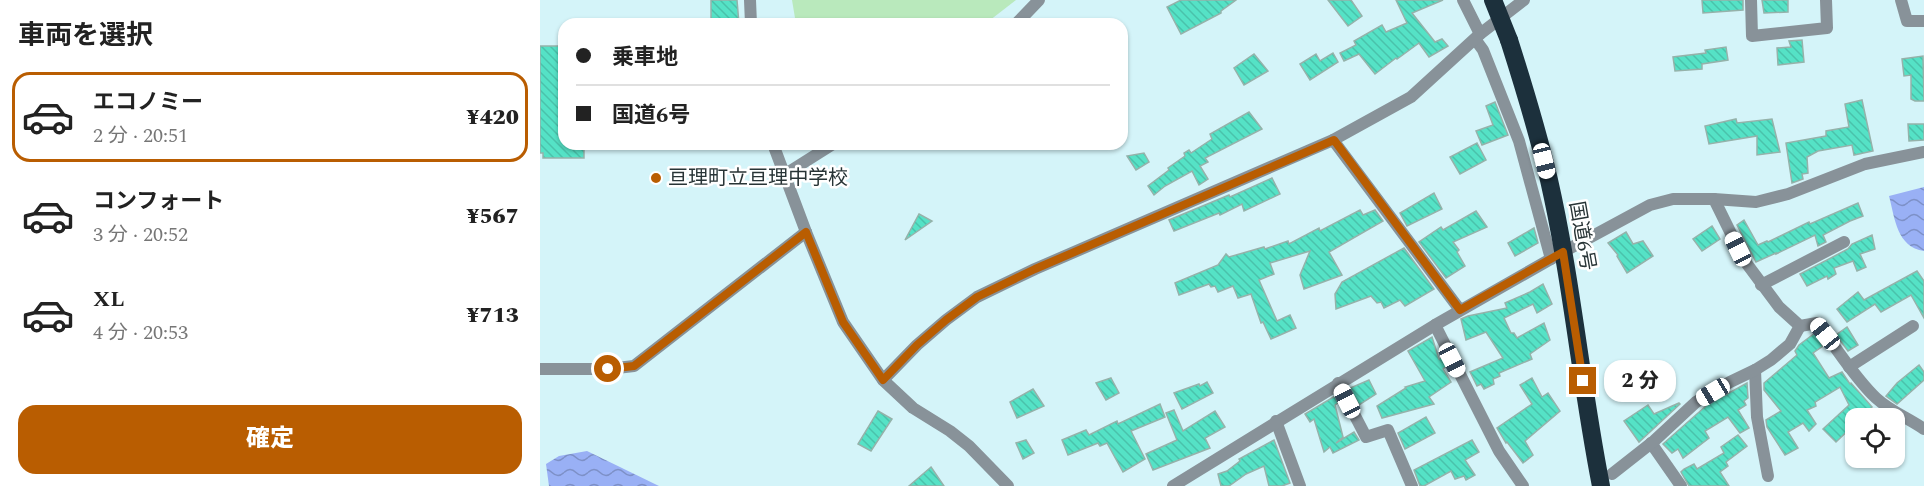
<!DOCTYPE html>
<html lang="ja">
<meta charset="utf-8">
<style>
:root{--surface:#fff;--page:#f2f2f2;--text:#222;--muted:#767676;--line:#e0e0e0;--accent:#b95d01}
body{margin:0;font-family:Spectral,"Noto Sans JP",serif;background:var(--page);color:var(--text);height:100vh;display:flex;flex-direction:column;font-size:22px;white-space:nowrap}
*{box-sizing:border-box;margin:0}
p{font-size:20px;color:var(--muted)}
.icon{flex:none;width:33px;height:33px;fill:none;stroke:currentColor;stroke-width:2;stroke-linecap:round;stroke-linejoin:round}
.map{position:relative;flex:1;overflow:hidden}
.sheet{display:flex;flex-direction:column;background:var(--surface);width:540px}
.sheet>*{flex:none}
.top-card{position:absolute;left:18px;top:18px;width:570px;height:132px;border-radius:18px;box-shadow:0 2px 4px #0004;display:grid;align-content:center;height:132px;padding:0 18px;background:var(--surface)}
.controls{position:absolute;left:1305px;top:408px;display:grid;gap:12px}
.controls a{display:grid;place-items:center;width:60px;height:60px;border-radius:12px;background:var(--surface);box-shadow:0 2px 4px #0004;font-size:30px}
.end{position:absolute;width:27px;height:27px;margin:-14px;border:8px solid #b95d01;background:#fff;box-shadow:0 0 0 3px #fff}
.from{border-radius:50%}
.bubble{position:absolute;height:42px;border-radius:18px;background:var(--surface);box-shadow:0 2px 4px #0004;font-size:20px;font-weight:800;line-height:42px;text-align:center}
.car{position:absolute;width:18px;height:36px;margin:-18px -9px;border-radius:8px;box-shadow:0 0 4px 2px #0007;background:linear-gradient(#fff 24%,#345 0 40%,#fff 0 76%,#345 0 86%,#fff 0)}
.top-card b{display:flex;align-items:center;gap:21px;height:57px;font-size:22px}
.top-card b+b{border-top:2px solid var(--line)}
.top-card i{width:15px;height:15px;background:var(--text)}
ul{padding:0;list-style:none}
li{display:flex;align-items:center;gap:18px;height:90px;margin:0 12px 9px;padding:0 6px;border:3px solid transparent;border-radius:18px}
li div{flex:1}
li b{display:block;font-size:22px}
li em{font-style:normal;font-weight:800}
li.selected{border-color:var(--accent)}
li>.icon{width:54px;height:54px;stroke-width:1.5}
h2{padding:0 18px;font-size:27px;line-height:72px}
.primary-button{display:flex;gap:12px;margin-top:auto;padding:12px 18px}
.primary-button a{flex:1;height:69px;border-radius:18px;background:var(--accent);color:#fff;font-size:24px;font-weight:800;line-height:69px;text-align:center}
main{display:flex;flex:1;min-height:0}
.map>svg:first-child{display:block}
.garden{fill:#b9e9bc}
.water{fill:url(#water-waves)}
.building{fill:url(#building-back-hatch);stroke:#95b2aa;stroke-width:1.5}
.lines{fill:none;stroke-linecap:round;stroke-linejoin:round}
.minor{stroke:#889299;stroke-width:12}
.highway{stroke:#1c303c;stroke-width:18}
.highway-bridge{stroke:#1c303c;stroke-width:18}
.route{stroke:#b95d01;stroke-width:8}
.poi-dot{fill:#b95d01;stroke:#fff;stroke-width:2}
.labels{text-anchor:middle;dominant-baseline:central;stroke-width:5;stroke-linejoin:round;paint-order:stroke}
.poi-label{font-size:20px;fill:#283436;stroke:#fff;text-anchor:start}
.street-label{font-size:20px;fill:#283436;stroke:#fff}
</style>
<main>
<section class="sheet">
<h2>車両を選択</h2>
<ul>
<li class="selected"><svg class="icon" aria-label="car" viewBox="0 0 24 24"><path d="M5 17H2v-5l4-1 3-4h7l3 4 3 1v5h-3M9 17h6M6 11h13"/><circle cx="7" cy="17" r="2"/><circle cx="17" cy="17" r="2"/></svg><div><b>エコノミー</b><p>2 分 · 20:51</p></div><em>¥420</em></li>
<li><svg class="icon" aria-label="car" viewBox="0 0 24 24"><path d="M5 17H2v-5l4-1 3-4h7l3 4 3 1v5h-3M9 17h6M6 11h13"/><circle cx="7" cy="17" r="2"/><circle cx="17" cy="17" r="2"/></svg><div><b>コンフォート</b><p>3 分 · 20:52</p></div><em>¥567</em></li>
<li><svg class="icon" aria-label="car" viewBox="0 0 24 24"><path d="M5 17H2v-5l4-1 3-4h7l3 4 3 1v5h-3M9 17h6M6 11h13"/><circle cx="7" cy="17" r="2"/><circle cx="17" cy="17" r="2"/></svg><div><b>XL</b><p>4 分 · 20:53</p></div><em>¥713</em></li>
</ul>
<div class="primary-button"><a>確定</a></div>
</section>
<div class="map">
<svg width="1384" height="486" viewBox="0 0 1384 486">
<defs>
<pattern id="water-waves" width="16" height="10" patternUnits="userSpaceOnUse" patternTransform="scale(1.5)"><rect width="16" height="10" fill="#99b0f5"/><path d="M0 5q4-4 8 0t8 0" fill="none" stroke="#7d90c7"/></pattern>
<pattern id="building-back-hatch" width="6" height="6" patternUnits="userSpaceOnUse" patternTransform="scale(1.5)"><rect width="6" height="6" fill="#55e2c6"/><path d="M-1 5l2 2M0 0l6 6M5-1l2 2" fill="none" stroke="#4ac2ab"/></pattern>
</defs>
<rect width="100%" height="100%" fill="#d4f4f9"/>
<polygon class="garden" points="252,0 476,0 445,24 256,24"/>
<g class="water">
<path d="M 1384,187 L 1384,251 C 1357,247 1355,219 1349,196 Z"/>
<polygon points="47,451 119,486 9,486 6,464 19,456"/>
</g>
<g class="building">
<polygon points="171,0 197,0 199,24 171,24"/>
<polygon points="641,0 696,0 681,11 681,13 641,34 627,7"/>
<polygon points="788,0 811,0 822,16 808,26"/>
<polygon points="856,0 903,0 872,13 895,42 902,39 908,46 889,57 879,43 857,59 856,58 835,74 819,54 804,61 800,53 816,45 814,41 842,25 846,32 867,23"/>
<polygon points="1162,0 1203,0 1203,10 1163,13"/>
<polygon points="1222,0 1248,0 1248,12 1224,13"/>
<polygon points="1262,40 1264,62 1238,65 1237,48 1251,47 1249,41"/>
<polygon points="0,46 21,46 21,56 24,56 24,144 44,144 44,158 3,158 3,153 0,153"/>
<polygon points="1186,47 1188,60 1162,64 1162,69 1135,71 1133,57 1166,53 1165,50"/>
<polygon points="793,53 798,62 770,80 760,64 776,54 780,61"/>
<polygon points="714,54 728,71 704,85 694,68"/>
<polygon points="1383,56 1384,101 1375,101 1371,99 1371,75 1364,76 1362,59"/>
<polygon points="1322,100 1333,151 1314,155 1312,145 1278,151 1267,157 1268,173 1262,174 1263,179 1252,183 1246,143 1286,136 1286,131 1309,127 1305,104"/>
<polygon points="955,102 968,135 942,145 936,131 953,125 946,106"/>
<polygon points="709,112 722,129 665,158 668,162 660,166 668,179 659,185 652,171 625,186 614,195 608,186 629,170 628,168 645,156 644,153 649,150 651,153 672,139 670,134"/>
<polygon points="1196,119 1197,123 1232,119 1240,152 1217,155 1217,136 1169,144 1165,126"/>
<polygon points="1368,124 1384,124 1384,140 1369,141"/>
<polygon points="937,143 946,160 920,174 910,157"/>
<polygon points="604,153 609,162 596,170 587,156"/>
<polygon points="732,178 740,194 704,211 702,204 680,215 679,213 634,231 629,220 689,195 690,197"/>
<polygon points="894,193 902,209 867,226 860,213"/>
<polygon points="1318,203 1323,216 1310,221 1283,235 1286,242 1278,246 1275,235 1236,254 1236,253 1216,262 1197,225 1204,220 1218,245 1227,241 1228,242 1269,222 1270,224"/>
<polygon points="820,210 823,215 835,210 843,221 789,252 802,275 764,289 760,275 770,251 730,263 734,274 719,280 737,321 750,315 756,328 731,339 723,322 721,323 711,294 698,298 693,286 678,292 675,286 671,287 669,284 639,295 635,283 678,265 686,254 689,257 724,247 725,249 748,241 749,244 779,228 780,231"/>
<polygon points="936,211 947,227 913,242 919,250 917,252 925,266 906,278 879,242 901,227 903,230"/>
<polygon points="379,214 392,221 365,240"/>
<polygon points="1172,226 1180,239 1162,251 1153,239"/>
<polygon points="994,228 998,243 975,256 968,243"/>
<polygon points="1086,232 1093,244 1103,241 1113,256 1087,273 1077,256 1078,255 1068,243"/>
<polygon points="1332,235 1335,249 1320,254 1326,267 1317,271 1313,261 1294,268 1296,274 1288,279 1287,276 1267,286 1260,274 1308,249 1312,244"/>
<polygon points="864,248 894,289 865,306 860,300 844,308 841,302 837,303 831,296 796,309 795,294 802,282"/>
<polygon points="1377,271 1384,281 1384,318 1371,295 1341,312 1335,304 1307,322 1297,309 1318,292 1324,300"/>
<polygon points="1003,284 1012,304 997,313 993,304 964,318 971,333 974,333 977,338 1004,323 1010,340 990,354 992,359 959,373 960,376 953,379 954,384 944,389 941,384 937,386 930,372 963,358 946,332 926,340 921,319 928,316 967,308 965,303 990,292"/>
<polygon points="1307,327 1318,345 1308,351 1296,335"/>
<polygon points="1275,333 1283,346 1273,353 1289,378 1302,372 1310,384 1311,383 1332,407 1320,418 1316,418 1316,423 1296,442 1283,429 1309,405 1300,387 1275,402 1276,406 1267,410 1276,424 1269,431 1263,423 1248,432 1258,448 1245,455 1227,427 1226,420 1241,411 1224,390 1224,383 1257,355 1255,351 1259,345"/>
<polygon points="892,337 899,359 902,357 907,366 903,369 911,382 889,397 894,404 842,418 837,406 866,388 865,387 885,381 868,351"/>
<polygon points="1379,365 1384,372 1384,380 1357,404 1346,396 1357,383"/>
<polygon points="571,378 579,393 566,400 556,383"/>
<polygon points="992,378 1002,397 1008,393 1020,411 985,441 993,455 983,463 967,442 966,443 957,428 992,404 980,385"/>
<polygon points="829,380 836,394 819,405 810,388"/>
<polygon points="667,382 673,393 642,409 634,393 659,384 660,386"/>
<polygon points="1207,383 1208,398 1204,401 1206,405 1198,410 1209,428 1200,433 1188,417 1165,431 1169,438 1143,458 1138,449 1132,453 1123,444 1167,405"/>
<polygon points="493,389 504,406 477,418 470,402"/>
<polygon points="795,396 798,403 795,405 803,437 796,443 814,432 819,440 793,453 790,447 784,452 774,419 770,422 765,414"/>
<polygon points="1139,403 1140,404 1099,442 1084,421 1108,405 1114,414"/>
<polygon points="620,404 625,417 591,431 605,459 583,472 567,443 560,446 558,443 528,455 522,440 546,430 549,435 577,421 578,424"/>
<polygon points="634,410 643,431 675,411 685,427 665,438 670,448 613,470 606,454 637,440 626,413"/>
<polygon points="338,411 352,419 331,451 318,444"/>
<polygon points="886,417 895,433 865,449 858,433"/>
<polygon points="1198,435 1207,446 1186,462 1188,466 1180,472 1189,486 1149,486 1141,472 1144,469 1154,464 1157,469 1184,453 1181,447"/>
<polygon points="486,440 494,453 483,459 476,443"/>
<polygon points="734,440 750,483 742,486 729,486 724,466 706,474 689,486 681,486 678,474 687,471 700,461 699,459"/>
<polygon points="932,440 939,452 925,460 935,475 926,480 924,476 915,479 911,471 884,486 880,486 874,470"/>
<polygon points="391,467 404,486 369,486"/>
</g>
<g class="lines">
<g class="minor">
<polyline points="210,0 211,24"/>
<polyline points="923,0 940,34"/>
<polyline points="1211,0 1212,36 1287,28 1286,0"/>
<polyline points="1361,0 1367,21 1384,21"/>
<polyline points="476,24 499,0"/>
<polyline points="935,39 943,50 979,141 1011,259"/>
<polyline points="793,140 920,310"/>
<polyline points="233,144 266,232 303,322 343,380 373,408 410,431 429,446 468,486"/>
<polyline points="244,175 293,144"/>
<path d="M 1174,199 L 1204,260 L 1239,307 L 1260,326 L 1277,323 C 1297,348 1313,376 1336,398 C 1350,411 1368,418 1384,429"/>
<polyline points="1221,285 1304,242"/>
<polyline points="895,325 959,451 983,486"/>
<polyline points="1309,367 1373,326"/>
<polyline points="0,369 68,369 94,366 266,232"/>
<polyline points="1215,370 1217,417 1228,476"/>
<polyline points="343,380 377,345 406,320 437,297 495,269 793,140 871,97 940,34 984,0"/>
<polyline points="798,383 826,437 848,430 872,486"/>
<polyline points="736,421 760,486"/>
<polyline points="1111,443 1141,486"/>
<polyline points="1072,474 1114,441 1156,402 1190,382 1215,370 1231,360 1250,344 1260,326"/>
<polyline points="633,486 895,325 1023,252 1110,205 1133,199 1174,199 1216,202 1248,194 1325,164 1384,152"/>
</g>
<path class="highway" d="M 969,40 C 984,87 998,133 1009,180 C 1032,281 1041,385 1061,486"/>
<polyline class="highway-bridge" points="953,0 969,40"/>
</g>
<g class="lines">
<polyline class="route" points="68,369 94,366 266,232 303,322 343,380 377,345 406,320 437,297 495,269 794,140 920,310 1023,252 1043,381"/>
</g>
<circle class="poi-dot" cx="116" cy="178" r="6"/>
<g class="labels">
<g class="poi-label">
<text x="128" y="178">亘理町立亘理中学校</text>
</g>
<g class="street-label">
<text transform="translate(1042 236) rotate(80)">国道6号</text>
</g>
</g>
</svg>
<div class="controls">
<a><svg class="icon" aria-label="locate" viewBox="0 0 24 24"><circle cx="12" cy="12" r="6"/><path d="M12 2v4M12 18v4M2 12h4M18 12h4"/></svg></a>
</div>
<i class="end from" style="left:68px;top:369px"></i>
<i class="end" style="left:1043px;top:381px"></i>
<div class="bubble" style="left:1064px;top:360px;width:72px">2 分</div>
<i class="car" style="left:1004px;top:161px;rotate:166deg"></i>
<i class="car" style="left:1198px;top:249px;rotate:334deg"></i>
<i class="car" style="left:1285px;top:334px;rotate:321deg"></i>
<i class="car" style="left:912px;top:360px;rotate:153deg"></i>
<i class="car" style="left:1173px;top:392px;rotate:239deg"></i>
<i class="car" style="left:807px;top:401px;rotate:333deg"></i>
<div class="top-card">
<b><i class="from"></i>乗車地</b>
<b><i></i>国道6号</b>
</div>
</div>
</main>
